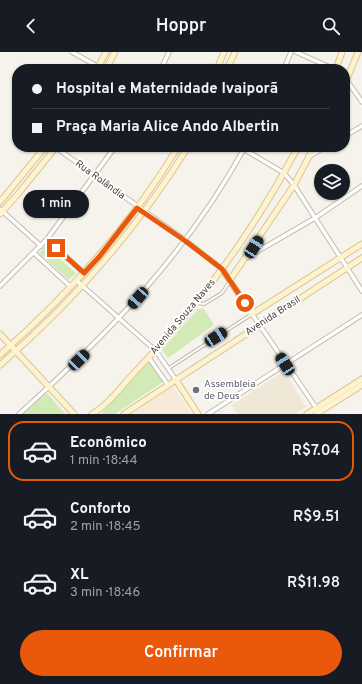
<!DOCTYPE html>
<html lang="pt">
<meta charset="utf-8">
<style>
:root{--surface:#171b24;--page:#20242c;--text:#f1f3f6;--muted:#9ea1a6;--line:#363941;--accent:#ea580c}
body{margin:0;font-family:Overpass,sans-serif;background:var(--page);color:var(--text);height:100vh;display:flex;flex-direction:column;font-size:15px;white-space:nowrap}
*{box-sizing:border-box;margin:0}
p{font-size:13px;color:var(--muted)}
.icon{flex:none;width:22px;height:22px;fill:none;stroke:currentColor;stroke-width:2;stroke-linecap:round;stroke-linejoin:round}
.map{position:relative;height:362px;overflow:hidden}
.side{display:flex;flex-direction:column;background:var(--surface);flex:1}
.side>*{flex:none}
.hud{position:absolute;left:12px;top:12px;width:338px;height:88px;border-radius:16px;box-shadow:0 1px 3px #0004;display:grid;align-content:center;height:88px;padding:0 20px;background:var(--surface)}
.tools{position:absolute;left:314px;top:112px;display:grid;gap:8px}
.tools a{display:grid;place-items:center;width:36px;height:36px;border-radius:50%;background:var(--surface);box-shadow:0 1px 3px #0004;font-size:20px}
.end{position:absolute;width:18px;height:18px;margin:-9px;border:5px solid #ea580c;background:#fff;box-shadow:0 0 0 2px #fff}
.from{border-radius:50%}
.bubble{position:absolute;height:28px;border-radius:14px;background:var(--surface);box-shadow:0 1px 3px #0004;font-size:13px;font-weight:600;line-height:28px;text-align:center}
.car{position:absolute;width:12px;height:24px;margin:-12px -6px;border-radius:5px;box-shadow:0 0 3px 1px #0007;background:linear-gradient(#222 24%,#8ab4d8 0 40%,#222 0 76%,#8ab4d8 0 86%,#222 0)}
.hud b{display:flex;align-items:center;gap:14px;height:38px;font-size:15px}
.hud b+b{border-top:1px solid var(--line)}
.hud i{width:10px;height:10px;background:var(--text)}
ul{padding:7px 0 0;list-style:none}
li{display:flex;align-items:center;gap:12px;height:60px;margin:0 8px 6px;padding:0 12px;border:2px solid transparent;border-radius:16px}
li div{flex:1}
li b{display:block;font-size:15px}
li em{font-style:normal;font-weight:600}
li.selected{border-color:var(--accent)}
li>.icon{width:36px;height:36px;stroke-width:1.5}
.cta{display:flex;gap:8px;margin-top:auto;padding:8px 20px}
.cta a{flex:1;height:46px;border-radius:24px;background:var(--accent);color:#fff;font-size:16px;font-weight:600;line-height:46px;text-align:center}
header{display:flex;justify-content:space-between;align-items:center;height:52px;padding:0 20px;background:var(--surface);font-size:18px;font-weight:600}
.map>svg:first-child{display:block}
.commercial{fill:#f7ead8}
.education{fill:#efe8d6}
.green{fill:#d2eab5}
.lines{fill:none;stroke-linecap:round;stroke-linejoin:round}
.lane-casing{stroke:#c2bbae;stroke-width:4}
.street-casing{stroke:#c2bbae;stroke-width:5.5}
.secondary-casing{stroke:#d6c79b;stroke-width:7}
.lane{stroke:#fff;stroke-width:2}
.street{stroke:#fff;stroke-width:3.5}
.secondary{stroke:#fff3cd;stroke-width:5}
.route{stroke:#ea580c;stroke-width:5}
.worship-dot{fill:#6b7280;stroke:#fff;stroke-width:1.5}
.labels{text-anchor:middle;dominant-baseline:central;stroke-width:3.5;stroke-linejoin:round;paint-order:stroke}
.street-label{font-size:10px;fill:#4b4439;stroke:#fff}
.worship-label{font-size:10px;fill:#5b616d;stroke:#fff;text-anchor:start}
</style>
<header><svg class="icon" aria-label="back" viewBox="0 0 24 24"><path d="M15 5l-7 7 7 7"/></svg>Hoppr<svg class="icon" aria-label="search" viewBox="0 0 24 24"><circle cx="10" cy="10" r="6"/><path d="M15 15l6 6"/></svg></header>
<div class="map">
<svg width="362" height="362" viewBox="0 0 362 362">
<rect width="100%" height="100%" fill="#f6f3ec"/>
<polygon class="commercial" points="173,334 191,362 132,362"/>
<polygon class="education" points="284,319 306,355 295,362 238,362 232,353"/>
<g class="green">
<polygon points="45,194 76,221 69,228 39,201"/>
<polygon points="198,257 204,257 214,273 168,306 162,298"/>
<polygon points="149,310 163,330 115,362 101,362"/>
<polygon points="47,341 65,362 22,362"/>
</g>
<g class="lines">
<defs>
<g id="lane">
<polyline points="197,251 204,252 222,241 230,229"/>
<polyline points="169,316 252,262"/>
</g>
<g id="street">
<polyline points="72,0 102,17"/>
<polyline points="296,0 334,17"/>
<polyline points="161,17 169,0"/>
<polyline points="284,17 291,0"/>
<polyline points="346,27 362,50"/>
<polyline points="345,84 362,74"/>
<polyline points="55,95 185,188 222,217"/>
<polyline points="240,95 284,121 294,133 362,239"/>
<polyline points="310,104 325,95"/>
<polyline points="0,157 41,194"/>
<polyline points="47,187 84,221"/>
<polyline points="34,201 71,235"/>
<polyline points="246,206 315,166 362,134"/>
<polyline points="77,229 156,299 176,328"/>
<polyline points="0,234 47,187 115,95"/>
<polyline points="252,262 317,357"/>
<polyline points="149,306 168,333"/>
<path d="M 19,362 C 109,281 186,203 245,95"/>
<polyline points="208,362 362,263"/>
</g>
<g id="secondary">
<polyline points="97,17 106,0"/>
<polyline points="106,17 115,0"/>
<polyline points="217,17 224,0"/>
<polyline points="227,17 235,0"/>
<polyline points="336,17 342,0"/>
<polyline points="345,32 358,0"/>
<polyline points="0,150 45,95"/>
<polyline points="0,162 18,142 56,95"/>
<polyline points="222,217 252,262 362,192"/>
<polyline points="230,228 294,133 314,95"/>
<polyline points="0,282 74,362"/>
<path d="M 0,303 C 69,242 130,174 178,95"/>
<path d="M 0,313 C 73,250 137,177 188,95"/>
<polyline points="176,328 198,362"/>
<path d="M 92,362 C 108,353 121,335 133,322 C 199,255 254,178 298,95"/>
<polyline points="124,362 362,206"/>
<polyline points="307,362 362,327"/>
<polyline points="316,362 362,333"/>
</g>
</defs>
<use href="#lane" class="lane-casing"/>
<use href="#street" class="street-casing"/>
<use href="#secondary" class="secondary-casing"/>
<use href="#lane" class="lane"/>
<use href="#street" class="street"/>
<use href="#secondary" class="secondary"/>
</g>
<g class="lines">
<polyline class="route" points="56,196 84,221 99,205 137,156 184,188 222,217 245,251"/>
</g>
<circle class="worship-dot" cx="196" cy="338" r="4"/>
<g class="labels">
<g class="street-label">
<text transform="translate(100 128) rotate(36)">Rua Rolândia</text>
<text transform="translate(273 264) rotate(-33)">Avenida Brasil</text>
<text transform="translate(183 265) rotate(-50)">Avenida Souza Naves</text>
</g>
<g class="worship-label">
<text x="204" y="332">Assembleia<tspan x="204" dy="12">de Deus</tspan></text>
</g>
</g>
</svg>
<div class="tools">
<a><svg class="icon" aria-label="layers" viewBox="0 0 24 24"><path d="M12 4l9 5-9 5-9-5zM3 14l9 5 9-5"/></svg></a>
</div>
<i class="end from" style="left:245px;top:251px"></i>
<i class="end" style="left:56px;top:196px"></i>
<div class="bubble" style="left:23px;top:138px;width:66px">1 min</div>
<i class="car" style="left:254px;top:195px;rotate:33deg"></i>
<i class="car" style="left:138px;top:246px;rotate:221deg"></i>
<i class="car" style="left:216px;top:285px;rotate:57deg"></i>
<i class="car" style="left:79px;top:308px;rotate:46deg"></i>
<i class="car" style="left:285px;top:312px;rotate:327deg"></i>
<div class="hud">
<b><i class="from"></i>Hospital e Maternidade Ivaiporã</b>
<b><i></i>Praça Maria Alice Ando Albertin</b>
</div>
</div>
<section class="side">
<ul>
<li class="selected"><svg class="icon" aria-label="car" viewBox="0 0 24 24"><path d="M5 17H2v-5l4-1 3-4h7l3 4 3 1v5h-3M9 17h6M6 11h13"/><circle cx="7" cy="17" r="2"/><circle cx="17" cy="17" r="2"/></svg><div><b>Econômico</b><p>1 min · 18:44</p></div><em>R$7.04</em></li>
<li><svg class="icon" aria-label="car" viewBox="0 0 24 24"><path d="M5 17H2v-5l4-1 3-4h7l3 4 3 1v5h-3M9 17h6M6 11h13"/><circle cx="7" cy="17" r="2"/><circle cx="17" cy="17" r="2"/></svg><div><b>Conforto</b><p>2 min · 18:45</p></div><em>R$9.51</em></li>
<li><svg class="icon" aria-label="car" viewBox="0 0 24 24"><path d="M5 17H2v-5l4-1 3-4h7l3 4 3 1v5h-3M9 17h6M6 11h13"/><circle cx="7" cy="17" r="2"/><circle cx="17" cy="17" r="2"/></svg><div><b>XL</b><p>3 min · 18:46</p></div><em>R$11.98</em></li>
</ul>
<div class="cta"><a>Confirmar</a></div>
</section>
